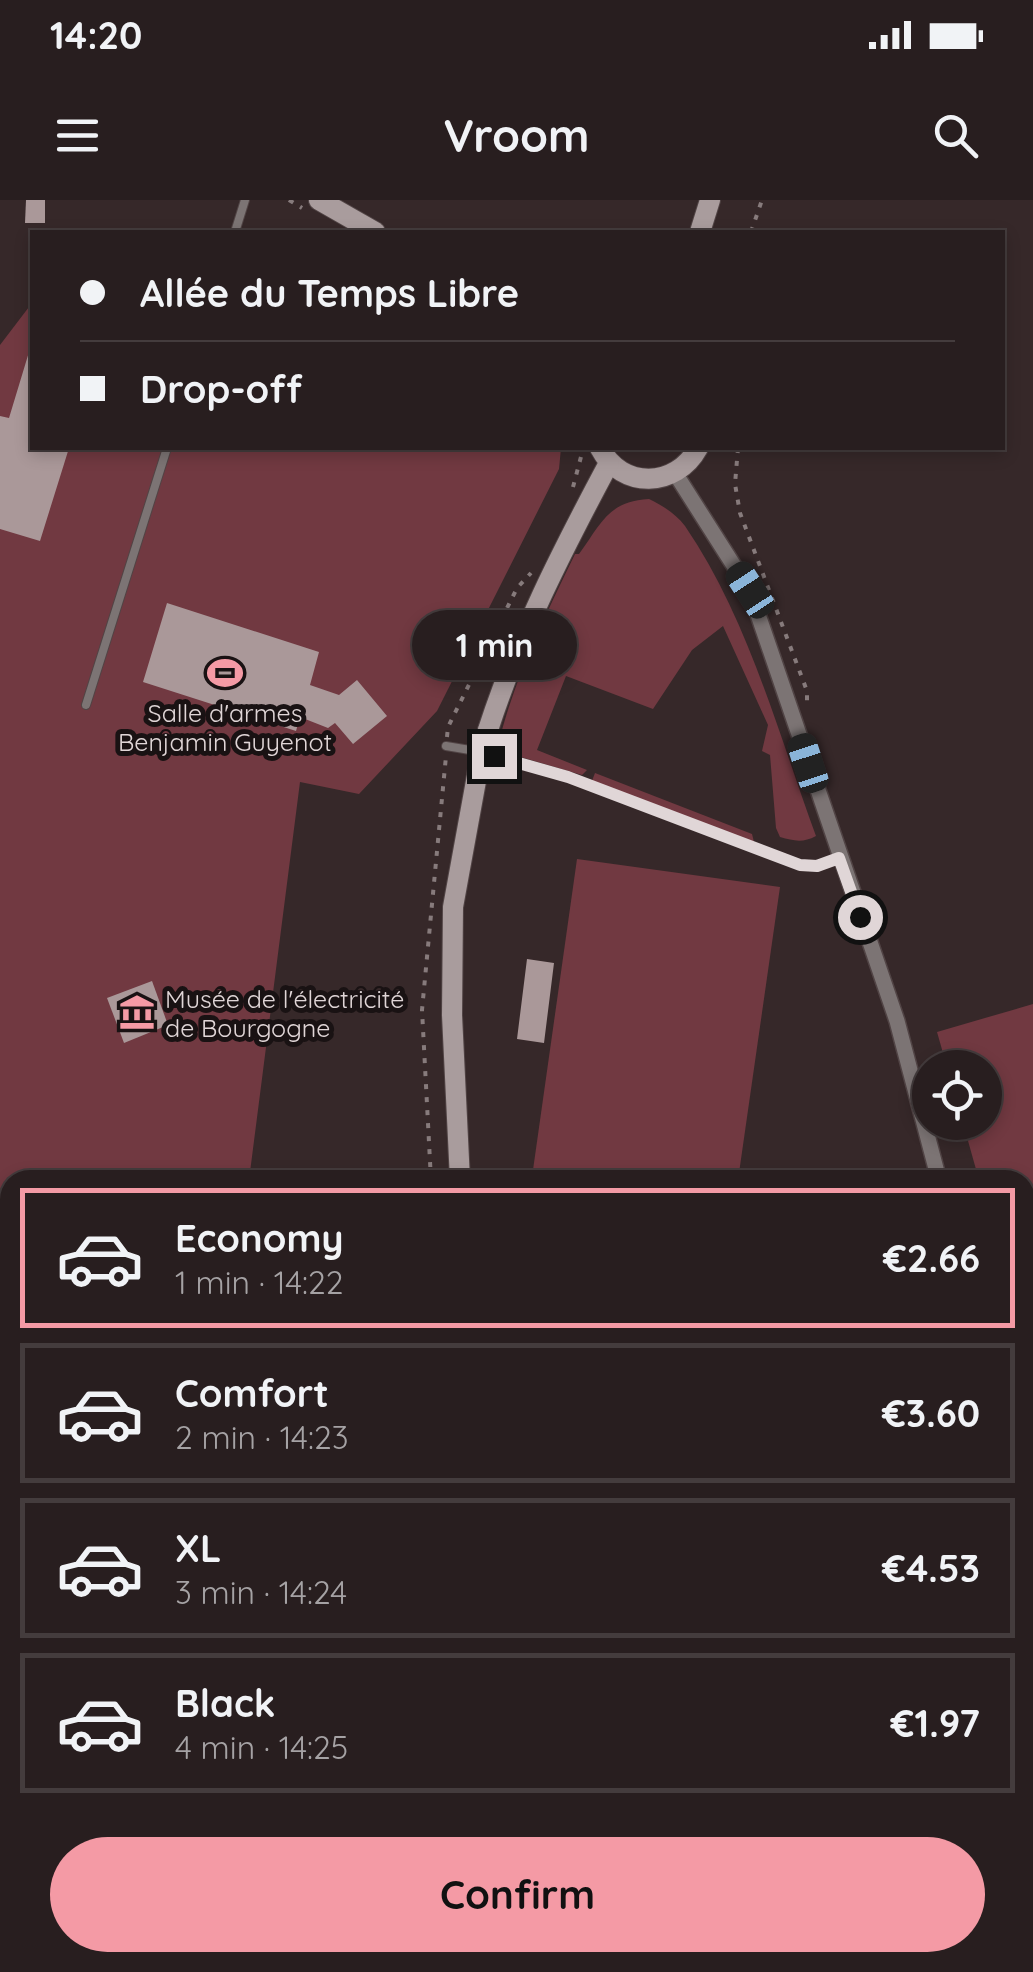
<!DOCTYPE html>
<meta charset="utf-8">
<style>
:root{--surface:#281e1f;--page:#302728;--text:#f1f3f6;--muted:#a5a2a4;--line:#443c3d;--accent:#f49aa5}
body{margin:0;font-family:Quicksand,sans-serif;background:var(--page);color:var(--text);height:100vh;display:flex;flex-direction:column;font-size:38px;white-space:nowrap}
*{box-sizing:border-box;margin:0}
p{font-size:32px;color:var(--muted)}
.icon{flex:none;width:55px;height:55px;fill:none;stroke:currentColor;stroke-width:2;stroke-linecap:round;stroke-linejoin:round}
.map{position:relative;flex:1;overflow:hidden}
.panel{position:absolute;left:0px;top:970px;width:1035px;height:802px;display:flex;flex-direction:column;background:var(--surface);border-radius:30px 30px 0 0;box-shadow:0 5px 15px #0003,0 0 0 2px var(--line)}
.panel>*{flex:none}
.guide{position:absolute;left:30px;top:30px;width:975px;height:220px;border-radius:0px;box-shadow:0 5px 15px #0003,0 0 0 2px var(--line);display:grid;align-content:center;height:220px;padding:0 50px;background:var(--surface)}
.buttons{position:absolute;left:912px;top:850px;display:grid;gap:20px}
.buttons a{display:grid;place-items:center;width:90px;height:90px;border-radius:50%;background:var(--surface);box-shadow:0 5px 15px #0003,0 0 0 2px var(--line);font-size:50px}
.end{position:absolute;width:45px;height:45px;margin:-22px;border:12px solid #e0d6d7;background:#111;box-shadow:0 0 0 5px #111}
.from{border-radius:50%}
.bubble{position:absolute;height:70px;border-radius:35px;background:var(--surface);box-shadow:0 5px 15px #0003,0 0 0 2px var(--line);font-size:32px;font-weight:700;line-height:70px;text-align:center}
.car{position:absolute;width:30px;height:60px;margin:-30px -15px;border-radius:12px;box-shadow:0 0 8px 2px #0007;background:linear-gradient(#222 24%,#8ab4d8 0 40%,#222 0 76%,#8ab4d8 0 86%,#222 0)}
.guide b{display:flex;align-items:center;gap:35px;height:95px;font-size:38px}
.guide b+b{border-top:2px solid var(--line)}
.guide i{width:25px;height:25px;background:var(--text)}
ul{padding:18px 0 0;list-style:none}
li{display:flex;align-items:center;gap:30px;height:140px;margin:0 20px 15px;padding:0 30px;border:5px solid var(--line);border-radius:0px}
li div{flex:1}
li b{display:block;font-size:38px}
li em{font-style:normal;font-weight:700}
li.on{border-color:var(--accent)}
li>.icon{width:90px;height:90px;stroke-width:1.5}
.action{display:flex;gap:20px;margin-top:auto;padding:20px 50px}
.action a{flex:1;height:115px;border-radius:60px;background:var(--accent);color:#111;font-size:40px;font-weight:700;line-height:115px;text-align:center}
.status{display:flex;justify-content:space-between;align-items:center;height:70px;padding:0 50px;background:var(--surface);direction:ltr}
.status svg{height:28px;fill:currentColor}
header{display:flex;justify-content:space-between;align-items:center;height:130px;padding:0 50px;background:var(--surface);font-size:45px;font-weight:700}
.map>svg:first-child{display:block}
.green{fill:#713941}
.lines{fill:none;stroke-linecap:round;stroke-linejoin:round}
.stream{stroke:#370210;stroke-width:5}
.building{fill:#aa9899}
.lane-casing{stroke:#514445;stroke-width:10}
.street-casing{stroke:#514445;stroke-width:18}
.secondary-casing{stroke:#514445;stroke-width:22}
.path{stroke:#877b7c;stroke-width:4;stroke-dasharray:5 8;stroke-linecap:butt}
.lane{stroke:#7c7474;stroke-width:8}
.street{stroke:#7c7474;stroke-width:15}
.secondary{stroke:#a99c9d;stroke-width:20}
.secondary-bridge-casing{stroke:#514445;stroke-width:22;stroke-linecap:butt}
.secondary-bridge{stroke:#a99c9d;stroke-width:20}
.route{stroke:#e0d6d7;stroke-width:12}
.labels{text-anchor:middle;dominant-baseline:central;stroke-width:10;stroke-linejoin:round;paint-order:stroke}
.poi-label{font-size:25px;fill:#e0d6d7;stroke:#191213}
</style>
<div class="status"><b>14:20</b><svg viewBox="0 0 49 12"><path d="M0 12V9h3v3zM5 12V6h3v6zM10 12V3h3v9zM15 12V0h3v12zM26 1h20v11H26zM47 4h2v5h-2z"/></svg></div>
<header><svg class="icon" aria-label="menu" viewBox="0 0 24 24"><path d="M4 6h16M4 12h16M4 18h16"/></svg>Vroom<svg class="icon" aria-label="search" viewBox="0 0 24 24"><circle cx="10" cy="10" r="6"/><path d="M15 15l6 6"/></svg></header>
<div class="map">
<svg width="1033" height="1772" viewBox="0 0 1033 1772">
<rect width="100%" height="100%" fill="#362829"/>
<g class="green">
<polygon points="32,103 32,248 561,248 559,269 437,511 359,594 300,582 249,980 10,980 10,1036 0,1031 0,145"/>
<path d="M 649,299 C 663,306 675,313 685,326 C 748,418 778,533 816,636 C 803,643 794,641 780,637 L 776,628 L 770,555 L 762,551 L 768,525 L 723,426 L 692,450 L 653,509 L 566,476 L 537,550 L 587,570 L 582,575 L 497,550 C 513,480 544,418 575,354 L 579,354 C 601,324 608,301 649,299 Z"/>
<polygon points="595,573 752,634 755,646 590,586"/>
<polygon points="577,659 780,687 738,980 532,977"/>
<polygon points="1033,804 1033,1100 1025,1103 1025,980 979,980 963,923 985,922 985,868 947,867 937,832"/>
</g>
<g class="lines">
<polyline class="stream" points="688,1762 694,1772"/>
</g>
<g class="building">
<polygon points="26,0 45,0 45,23 25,23"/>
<polygon points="29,152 32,153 32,248 69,248 40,341 0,329 0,216 9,218"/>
<polygon points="167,403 319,452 310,485 339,495 357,480 387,516 353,544 335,523 328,528 300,517 296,531 143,482"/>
<polygon points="527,759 554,763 544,843 517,839"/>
<polygon points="152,781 168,825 124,843 107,798"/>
</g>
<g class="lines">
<defs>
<g id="lane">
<polyline points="235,32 245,0"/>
<polyline points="86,505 167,248"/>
<polyline points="446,546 470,550"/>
<polyline points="494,556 568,577 801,665 817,666 839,658"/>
</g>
<g id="street">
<polyline points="675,273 750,391 897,821 939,980"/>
<polyline points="1025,1281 1033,1304"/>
</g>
<g id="secondary">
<polyline points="319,0 375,32"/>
<polyline points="700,32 710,0"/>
<path d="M 600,248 C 622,290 676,288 698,248"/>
<path d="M 488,530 C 518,437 563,349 609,263"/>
<polyline points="460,980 452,815 453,707 478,570"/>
<polyline points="314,1772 317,1762"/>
</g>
</defs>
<use href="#lane" class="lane-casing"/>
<use href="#street" class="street-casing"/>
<use href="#secondary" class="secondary-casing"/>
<g class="path">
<polyline points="289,0 302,8"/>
<polyline points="751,32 762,0"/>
<polyline points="738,248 735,284 740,313 807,491 807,505"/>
<polyline points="573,287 582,253"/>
<polyline points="447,537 448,527 517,388 531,373"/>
<polyline points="431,980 422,810 446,556"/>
<polyline points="0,1045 10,1050"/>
<polyline points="1025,1233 1033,1260"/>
<polyline points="275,1772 279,1762"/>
</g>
<use href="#lane" class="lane"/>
<use href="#street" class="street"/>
<use href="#secondary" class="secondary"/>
<defs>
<polyline id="secondary-bridge" points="478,570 488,530"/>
</defs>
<use href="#secondary-bridge" class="secondary-bridge-casing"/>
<use href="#secondary-bridge" class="secondary-bridge"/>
</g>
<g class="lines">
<polyline class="route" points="494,556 568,577 800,665 817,666 839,658 860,717"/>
</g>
<defs>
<symbol id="stadium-bare" viewBox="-9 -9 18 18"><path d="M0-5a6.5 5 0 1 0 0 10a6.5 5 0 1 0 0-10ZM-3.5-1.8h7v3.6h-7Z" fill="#f49aa5" stroke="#191213" stroke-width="2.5" paint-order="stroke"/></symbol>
<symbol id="museum-bare" viewBox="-9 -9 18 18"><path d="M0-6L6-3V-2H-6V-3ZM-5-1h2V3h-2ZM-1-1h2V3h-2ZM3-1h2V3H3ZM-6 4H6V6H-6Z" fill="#f49aa5" stroke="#191213" stroke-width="2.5" paint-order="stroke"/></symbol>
</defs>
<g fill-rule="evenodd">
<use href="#stadium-bare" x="200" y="448" width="50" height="50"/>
<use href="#museum-bare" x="112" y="787" width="50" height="50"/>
</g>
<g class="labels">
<g class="poi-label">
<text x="225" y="512">Salle d'armes<tspan x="225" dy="29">Benjamin Guyenot</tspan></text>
<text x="165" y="798" text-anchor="start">Musée de l'électricité<tspan x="165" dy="29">de Bourgogne</tspan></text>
</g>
</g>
</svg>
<div class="buttons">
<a><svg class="icon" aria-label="locate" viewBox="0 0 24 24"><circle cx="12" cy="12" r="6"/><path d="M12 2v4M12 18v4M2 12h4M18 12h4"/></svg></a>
</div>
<i class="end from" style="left:860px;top:717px"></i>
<i class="end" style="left:494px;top:556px"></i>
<div class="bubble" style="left:412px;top:410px;width:165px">1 min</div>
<i class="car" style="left:750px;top:390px;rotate:327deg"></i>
<i class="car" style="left:808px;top:563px;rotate:342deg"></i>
<div class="guide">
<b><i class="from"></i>Allée du Temps Libre</b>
<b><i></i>Drop-off</b>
</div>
<section class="panel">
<ul>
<li class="on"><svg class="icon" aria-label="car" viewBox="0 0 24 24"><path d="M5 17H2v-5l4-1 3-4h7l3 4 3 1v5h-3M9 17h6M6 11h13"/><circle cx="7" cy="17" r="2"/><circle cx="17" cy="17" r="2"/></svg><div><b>Economy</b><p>1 min · 14:22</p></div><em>€2.66</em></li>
<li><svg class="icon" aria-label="car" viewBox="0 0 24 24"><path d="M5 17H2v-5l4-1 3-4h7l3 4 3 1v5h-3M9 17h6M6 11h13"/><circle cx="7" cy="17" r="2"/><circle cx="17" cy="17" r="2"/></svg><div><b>Comfort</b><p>2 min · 14:23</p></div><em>€3.60</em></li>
<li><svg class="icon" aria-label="car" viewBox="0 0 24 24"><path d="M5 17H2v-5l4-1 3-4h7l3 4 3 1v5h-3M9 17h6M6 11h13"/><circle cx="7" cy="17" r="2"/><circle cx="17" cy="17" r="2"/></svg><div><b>XL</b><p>3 min · 14:24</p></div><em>€4.53</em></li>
<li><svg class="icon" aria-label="car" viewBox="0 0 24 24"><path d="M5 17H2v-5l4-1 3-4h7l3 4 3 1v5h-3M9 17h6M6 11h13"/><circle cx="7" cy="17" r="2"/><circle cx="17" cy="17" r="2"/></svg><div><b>Black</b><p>4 min · 14:25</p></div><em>€1.97</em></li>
</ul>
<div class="action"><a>Confirm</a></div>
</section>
</div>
